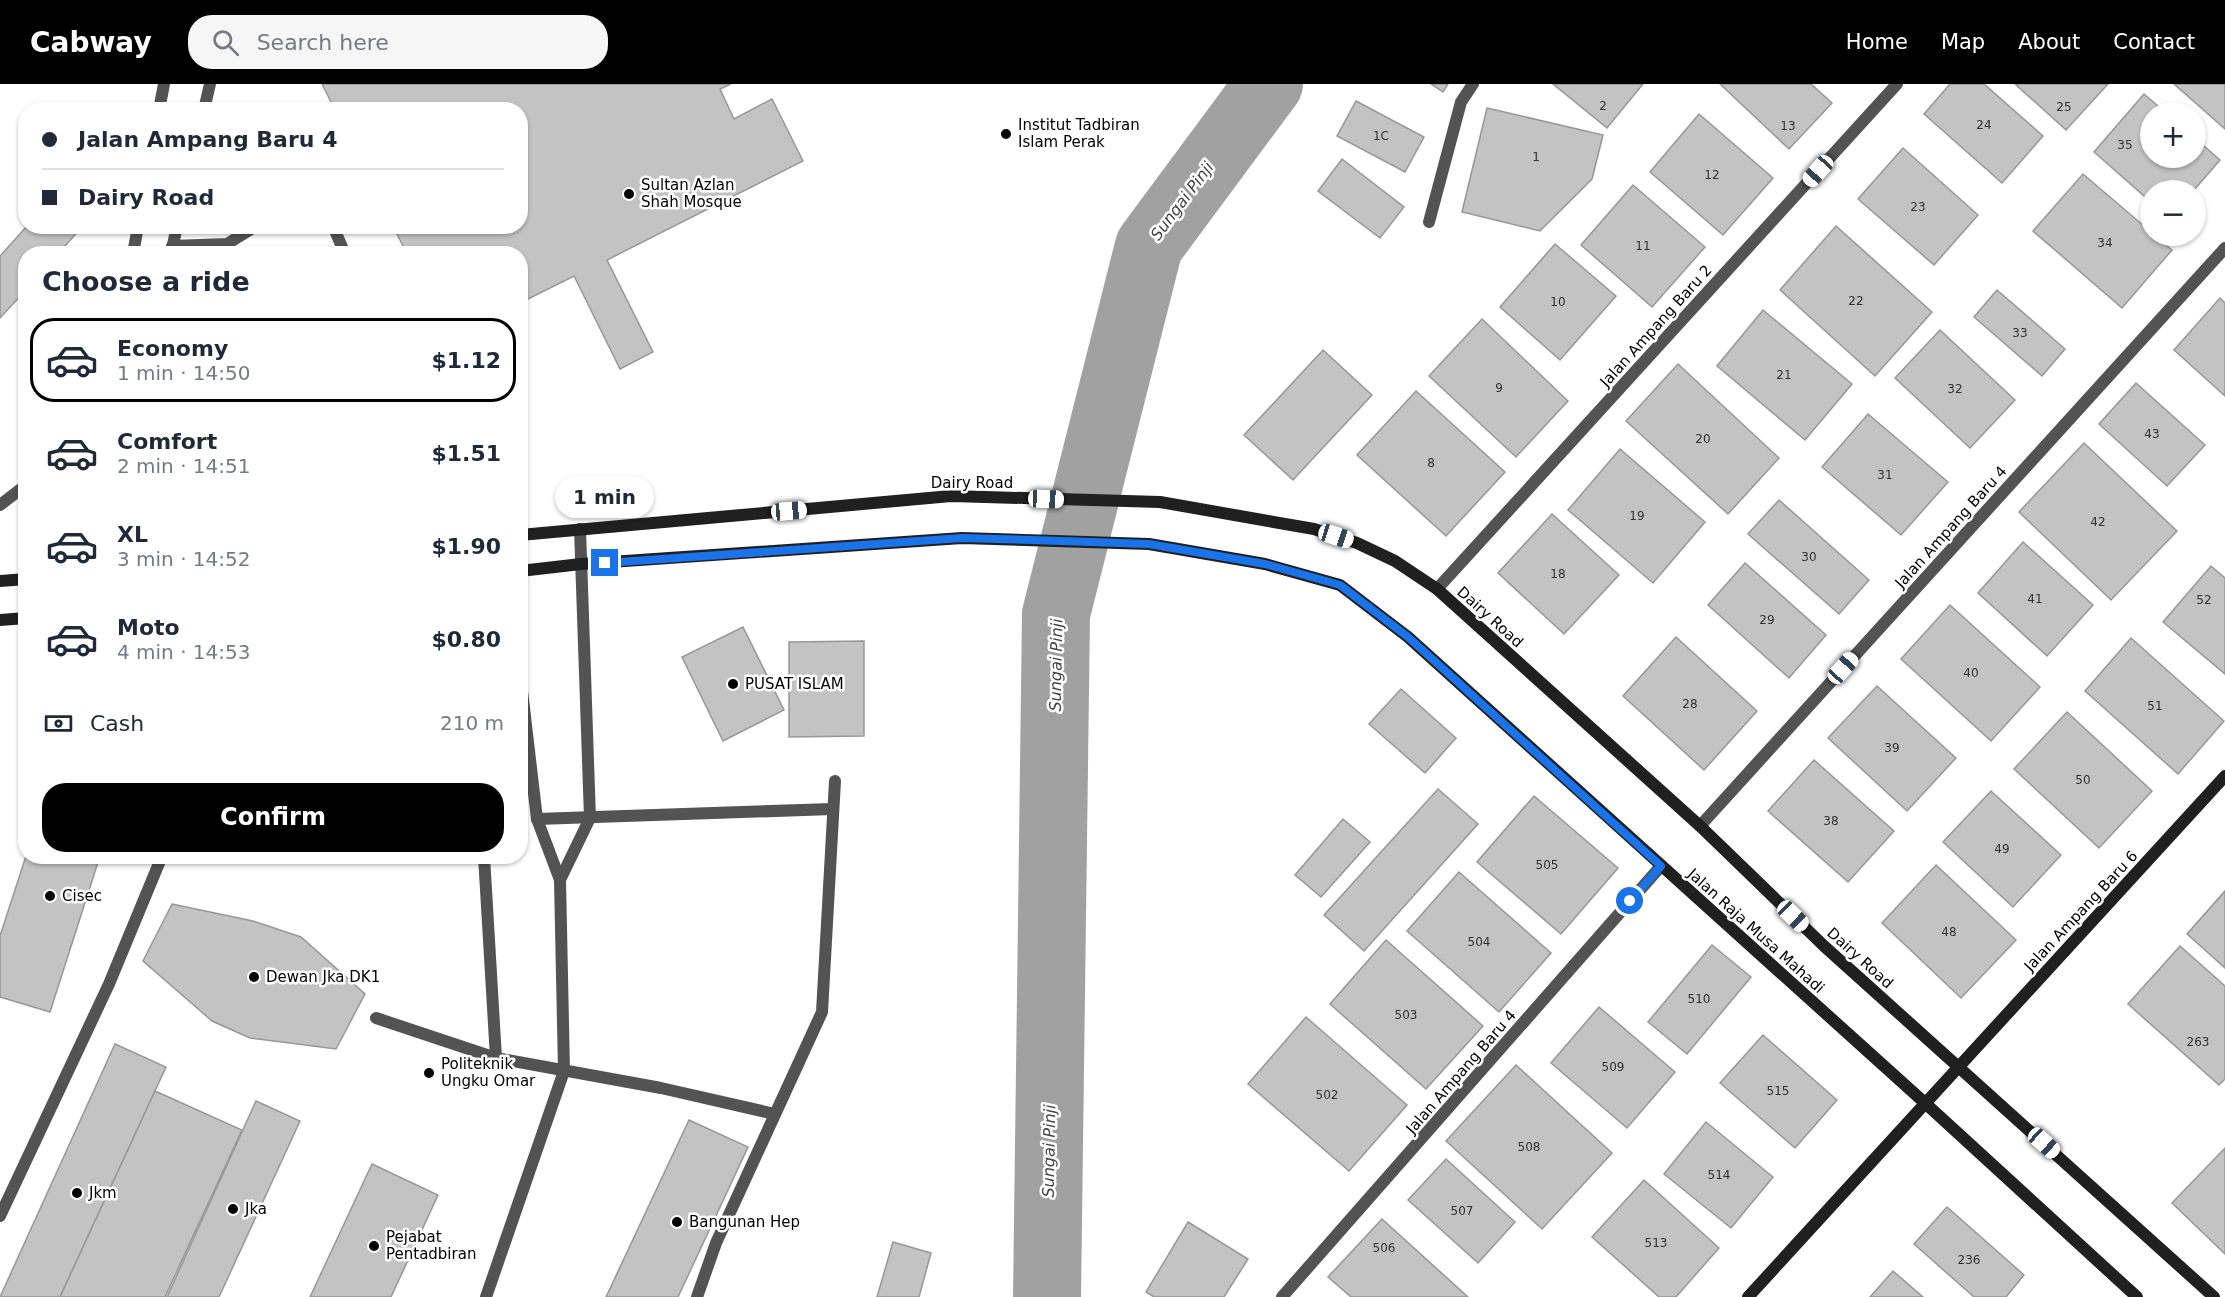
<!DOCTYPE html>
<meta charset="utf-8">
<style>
:root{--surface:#fff;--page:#f6f6f7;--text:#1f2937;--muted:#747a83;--line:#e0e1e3;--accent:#000}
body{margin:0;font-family:"DejaVu Sans",sans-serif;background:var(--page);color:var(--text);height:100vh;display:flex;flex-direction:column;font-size:22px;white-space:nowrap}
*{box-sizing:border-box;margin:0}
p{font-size:20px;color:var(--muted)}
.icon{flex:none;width:33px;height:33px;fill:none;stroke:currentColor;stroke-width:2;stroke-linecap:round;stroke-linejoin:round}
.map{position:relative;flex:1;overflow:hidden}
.details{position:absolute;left:18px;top:162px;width:510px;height:618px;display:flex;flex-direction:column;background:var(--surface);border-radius:24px;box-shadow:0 2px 4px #0004}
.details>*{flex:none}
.top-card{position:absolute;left:18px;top:18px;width:510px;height:132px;border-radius:24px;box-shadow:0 2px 4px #0004;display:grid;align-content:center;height:132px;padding:0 24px;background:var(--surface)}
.fabs{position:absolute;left:2140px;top:18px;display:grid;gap:12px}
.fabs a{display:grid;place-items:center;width:66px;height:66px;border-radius:50%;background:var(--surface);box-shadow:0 2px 4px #0004;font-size:30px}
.end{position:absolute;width:27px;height:27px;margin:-14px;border:8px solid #1a73e8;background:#fff;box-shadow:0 0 0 3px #fff}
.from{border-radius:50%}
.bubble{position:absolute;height:42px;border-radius:21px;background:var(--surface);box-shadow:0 2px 4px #0004;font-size:20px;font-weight:700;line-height:42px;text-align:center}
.car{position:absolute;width:18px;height:36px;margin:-18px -9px;border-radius:8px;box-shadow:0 0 4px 2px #0007;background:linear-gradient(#fff 24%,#345 0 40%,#fff 0 76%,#345 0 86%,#fff 0)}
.top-card b{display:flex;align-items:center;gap:21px;height:57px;font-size:22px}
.top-card b+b{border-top:2px solid var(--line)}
.top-card i{width:15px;height:15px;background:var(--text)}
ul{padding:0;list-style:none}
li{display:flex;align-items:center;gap:18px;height:84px;margin:0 12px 9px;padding:0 12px;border:3px solid transparent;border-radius:24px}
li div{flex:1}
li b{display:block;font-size:22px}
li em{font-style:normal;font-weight:700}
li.on{border-color:var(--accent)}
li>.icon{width:54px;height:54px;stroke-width:1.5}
h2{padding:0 24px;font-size:27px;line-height:72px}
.pay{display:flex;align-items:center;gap:15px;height:66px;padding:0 24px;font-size:22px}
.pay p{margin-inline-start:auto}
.primary-button{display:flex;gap:12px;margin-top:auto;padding:12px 24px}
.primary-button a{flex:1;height:69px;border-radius:24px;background:var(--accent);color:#fff;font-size:24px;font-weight:700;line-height:69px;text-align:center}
header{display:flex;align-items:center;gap:36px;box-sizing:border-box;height:84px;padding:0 30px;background:var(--accent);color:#fff}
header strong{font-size:28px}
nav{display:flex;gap:33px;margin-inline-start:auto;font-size:21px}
.search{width:420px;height:54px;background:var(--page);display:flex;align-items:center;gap:15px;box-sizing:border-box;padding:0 21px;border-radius:24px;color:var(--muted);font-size:22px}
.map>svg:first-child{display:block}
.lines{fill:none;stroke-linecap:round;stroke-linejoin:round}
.river{stroke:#a1a1a1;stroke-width:68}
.building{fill:#c3c3c3;stroke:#979797;stroke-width:1.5}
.lane{stroke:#535353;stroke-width:12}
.street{stroke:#535353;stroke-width:12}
.secondary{stroke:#202020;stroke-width:12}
.route{stroke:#1a73e8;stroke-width:8}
.poi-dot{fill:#000;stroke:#fff;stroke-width:2}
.labels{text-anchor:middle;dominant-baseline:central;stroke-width:5;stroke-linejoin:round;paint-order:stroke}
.number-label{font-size:12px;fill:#313131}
.poi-label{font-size:15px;fill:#000;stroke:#fff;text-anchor:start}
.street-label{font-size:15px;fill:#000;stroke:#fff}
.water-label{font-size:16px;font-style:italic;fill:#424242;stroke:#fff}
</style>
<header>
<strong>Cabway</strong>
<div class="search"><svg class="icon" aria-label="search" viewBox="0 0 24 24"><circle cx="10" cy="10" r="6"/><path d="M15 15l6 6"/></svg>Search here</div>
<nav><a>Home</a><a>Map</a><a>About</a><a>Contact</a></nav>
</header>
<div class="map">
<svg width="2225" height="1213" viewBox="0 0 2225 1213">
<rect width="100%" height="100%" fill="#fff"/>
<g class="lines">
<polyline class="river" points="1047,1213 1056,530 1149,162 1269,0"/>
</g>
<g class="building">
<polygon points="322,0 731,0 720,5 734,35 772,15 803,77 607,176 653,268 620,285 574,192 520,219 520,170 407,170 393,142 520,142 520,26 335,26"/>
<polygon points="1431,0 1448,0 1443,8"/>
<polygon points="1553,0 1643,0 1607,44"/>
<polygon points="1720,0 1811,0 1832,19 1789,65"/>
<polygon points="1950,0 1984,0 2043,52 2002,99 1924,30"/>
<polygon points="2015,0 2108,0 2066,46"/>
<polygon points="2174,0 2225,0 2225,45"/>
<polygon points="2144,10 2165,28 2151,28 2151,74 2196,74 2196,55 2220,76 2194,106 2151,106 2151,118 2094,68"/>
<polygon points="1356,17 1424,53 1405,88 1337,52"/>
<polygon points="1487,24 1603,51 1592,95 1540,147 1462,128"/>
<polygon points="1699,30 1773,94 1723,151 1650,88"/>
<polygon points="1903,64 1978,131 1934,181 1858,115"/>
<polygon points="1342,75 1404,123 1380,154 1318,107"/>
<polygon points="2083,90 2151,148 2151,152 2155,152 2172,166 2122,224 2033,147"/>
<polygon points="1633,101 1705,163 1652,223 1581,161"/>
<polygon points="27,142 77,142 80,145 58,170 26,170 26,206 0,234 0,172"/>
<polygon points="1836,142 1932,228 1875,292 1780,206"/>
<polygon points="1555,160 1616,212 1560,276 1500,223"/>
<polygon points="1997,206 2065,265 2042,292 1974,233"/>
<polygon points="2220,214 2225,219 2225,312 2174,266"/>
<polygon points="1763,226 1852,300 1805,356 1717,282"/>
<polygon points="1482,235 1568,317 1516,373 1429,292"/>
<polygon points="1940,246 2015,316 1970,364 1895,294"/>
<polygon points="1323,266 1372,311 1293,396 1244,351"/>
<polygon points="1678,280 1779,374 1728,430 1626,337"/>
<polygon points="2136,299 2205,361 2167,402 2099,340"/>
<polygon points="1416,307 1505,388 1446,452 1357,371"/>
<polygon points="1868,330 1948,398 1901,451 1822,383"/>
<polygon points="2084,359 2177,447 2111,516 2019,428"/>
<polygon points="1620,365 1705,438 1653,499 1568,426"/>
<polygon points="1779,416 1869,496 1839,530 1748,450"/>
<polygon points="1552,430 1619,491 1564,550 1498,489"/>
<polygon points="2023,458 2093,521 2047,572 1978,509"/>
<polygon points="1745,479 1826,551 1789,594 1708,521"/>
<polygon points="2211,482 2225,494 2225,590 2163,538"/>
<polygon points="1950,521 2040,603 1991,657 1901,575"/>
<polygon points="743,543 784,626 723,657 682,573"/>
<polygon points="1676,553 1757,627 1704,686 1623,612"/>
<polygon points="2131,554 2224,637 2178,690 2085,607"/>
<polygon points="864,557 864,652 789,653 789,558"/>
<polygon points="1877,602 1956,674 1907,727 1828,654"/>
<polygon points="1401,605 1456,654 1425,689 1369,640"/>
<polygon points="2067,628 2152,707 2099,764 2014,685"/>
<polygon points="1814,676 1894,747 1848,798 1768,727"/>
<polygon points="1438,705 1478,740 1364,867 1324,831"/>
<polygon points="1991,707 2061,771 2013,823 1943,758"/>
<polygon points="1534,712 1618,784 1561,850 1477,778"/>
<polygon points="1343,735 1370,758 1321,813 1295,791"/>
<polygon points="26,772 100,772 50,928 0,913 0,852"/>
<polygon points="1936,781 2016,856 1961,914 1882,839"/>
<polygon points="1459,788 1551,869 1499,928 1407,847"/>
<polygon points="2225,807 2225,884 2187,850"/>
<polygon points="172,820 253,837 301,853 365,910 336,965 250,954 212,937 143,877"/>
<polygon points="1386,856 1483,942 1426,1005 1330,920"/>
<polygon points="1712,861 1751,893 1687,970 1648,938"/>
<polygon points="2180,862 2225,902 2225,995 2219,1001 2128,920"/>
<polygon points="1599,923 1675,988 1627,1044 1551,979"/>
<polygon points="1306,933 1407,1021 1349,1087 1248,1000"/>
<polygon points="1763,951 1837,1016 1795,1064 1720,999"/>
<polygon points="115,960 166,983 155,1007 60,1213 0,1213"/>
<polygon points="1516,981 1612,1069 1542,1145 1446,1057"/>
<polygon points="155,1007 242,1046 165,1213 60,1213"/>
<polygon points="256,1017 300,1037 219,1213 167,1213"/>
<polygon points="689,1036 748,1063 678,1213 606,1213"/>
<polygon points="1706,1038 1773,1093 1731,1144 1664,1090"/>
<polygon points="2225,1064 2225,1170 2172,1119"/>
<polygon points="1446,1075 1515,1138 1478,1179 1408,1116"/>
<polygon points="372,1080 438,1111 391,1213 310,1213"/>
<polygon points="1644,1096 1719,1164 1676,1213 1659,1213 1592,1153"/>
<polygon points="1947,1123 2024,1191 2006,1213 1974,1213 1914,1160"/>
<polygon points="1382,1135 1468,1213 1351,1213 1328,1193"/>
<polygon points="1188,1138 1248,1175 1224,1213 1154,1213 1146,1208"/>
<polygon points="893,1158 931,1169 919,1213 877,1213"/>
<polygon points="1893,1187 1923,1213 1870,1213"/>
</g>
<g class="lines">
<g class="lane">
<polyline points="159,26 164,0"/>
<polyline points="333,142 345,170"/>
<polyline points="172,162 227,160 256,142"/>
<polyline points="133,170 138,142"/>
<polyline points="0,421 26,401"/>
<polyline points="537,735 832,725"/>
<polyline points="484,772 496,974"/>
<polyline points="560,796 590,734 580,445"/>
<polyline points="376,934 496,974 661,1004 775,1030"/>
<polyline points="0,1132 109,900 162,772"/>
<polyline points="486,1213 564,987 560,796 537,735 520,590"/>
<polyline points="697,1213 716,1159 822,928 835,697"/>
</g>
<g class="street">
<polyline points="204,26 210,0"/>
<polyline points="1429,138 1461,18 1473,0"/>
<polyline points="171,170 177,142"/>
<polyline points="1437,505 1897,0"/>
<polyline points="1700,742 2225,164"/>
<polyline points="1282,1213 1661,782"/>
</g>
<g class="secondary">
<polyline points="520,451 951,412 1160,418 1314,445 1357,459 1395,477 1437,505 1700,742 1824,862 2214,1213"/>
<polyline points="520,487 581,480 962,454 1149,460 1265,480 1340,501 1408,553 1925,1019 2137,1213"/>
<polyline points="0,497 26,495"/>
<polyline points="0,536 26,534"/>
<polyline points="1748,1213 2225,692"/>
</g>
</g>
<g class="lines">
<polyline class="route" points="605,479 962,454 1032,456 1149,460 1265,480 1340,501 1408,553 1661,782 1630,817"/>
</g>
<g class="poi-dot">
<circle cx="1006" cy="50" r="6"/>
<circle cx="629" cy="110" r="6"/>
<circle cx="733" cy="600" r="6"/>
<circle cx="50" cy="812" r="6"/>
<circle cx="254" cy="893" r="6"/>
<circle cx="429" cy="989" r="6"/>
<circle cx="77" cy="1109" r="6"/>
<circle cx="233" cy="1125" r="6"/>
<circle cx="677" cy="1138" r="6"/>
<circle cx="374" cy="1162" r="6"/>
</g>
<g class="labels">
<g class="number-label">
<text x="1603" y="22">2</text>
<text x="2064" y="23">25</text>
<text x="1984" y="41">24</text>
<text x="1788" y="42">13</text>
<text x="1381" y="52">1C</text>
<text x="2125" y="61">35</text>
<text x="1536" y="73">1</text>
<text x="1712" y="91">12</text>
<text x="1918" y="123">23</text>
<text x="2105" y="159">34</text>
<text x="1643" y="162">11</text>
<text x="1856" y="217">22</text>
<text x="1558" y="218">10</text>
<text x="2020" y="249">33</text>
<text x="1784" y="291">21</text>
<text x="1499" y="304">9</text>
<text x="1955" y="305">32</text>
<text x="2152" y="350">43</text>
<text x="1703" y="355">20</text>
<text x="1431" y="379">8</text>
<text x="1885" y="391">31</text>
<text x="1637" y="432">19</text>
<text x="2098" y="438">42</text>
<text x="1809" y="473">30</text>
<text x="1558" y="490">18</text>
<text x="2035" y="515">41</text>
<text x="2204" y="516">52</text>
<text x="1767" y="536">29</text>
<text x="1971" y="589">40</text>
<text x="1690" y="620">28</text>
<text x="2155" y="622">51</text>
<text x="1892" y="664">39</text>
<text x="2083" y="696">50</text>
<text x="1831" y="737">38</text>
<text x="2002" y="765">49</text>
<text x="1547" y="781">505</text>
<text x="1949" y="848">48</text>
<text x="1479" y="858">504</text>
<text x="1699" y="915">510</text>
<text x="1406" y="931">503</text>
<text x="2198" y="958">263</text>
<text x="1613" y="983">509</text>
<text x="1778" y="1007">515</text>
<text x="1327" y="1011">502</text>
<text x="1529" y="1063">508</text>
<text x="1719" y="1091">514</text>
<text x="1462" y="1127">507</text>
<text x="1656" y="1159">513</text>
<text x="1384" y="1164">506</text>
<text x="1969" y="1176">236</text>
</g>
<g class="poi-label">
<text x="1018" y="41">Institut Tadbiran<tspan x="1018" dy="17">Islam Perak</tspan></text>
<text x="641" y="101">Sultan Azlan<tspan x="641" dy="17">Shah Mosque</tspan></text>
<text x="745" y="600">PUSAT ISLAM</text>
<text x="62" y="812">Cisec</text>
<text x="266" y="893">Dewan Jka DK1</text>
<text x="441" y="980">Politeknik<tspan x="441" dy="17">Ungku Omar</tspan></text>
<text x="89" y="1109">Jkm</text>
<text x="245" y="1125">Jka</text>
<text x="689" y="1138">Bangunan Hep</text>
<text x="386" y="1153">Pejabat<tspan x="386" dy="17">Pentadbiran</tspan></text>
</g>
<g class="street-label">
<text transform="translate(1656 242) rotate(-48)">Jalan Ampang Baru 2</text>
<text x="972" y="399">Dairy Road</text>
<text transform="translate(1951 443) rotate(-48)">Jalan Ampang Baru 4</text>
<text transform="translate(1490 533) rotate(42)">Dairy Road</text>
<text transform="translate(2081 827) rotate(-47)">Jalan Ampang Baru 6</text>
<text transform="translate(1756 847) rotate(42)">Jalan Raja Musa Mahadi</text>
<text transform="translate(1860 874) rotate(42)">Dairy Road</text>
<text transform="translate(1461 988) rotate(-49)">Jalan Ampang Baru 4</text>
</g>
<g class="water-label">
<text transform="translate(1182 117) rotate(-53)">Sungai Pinji</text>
<text transform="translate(1056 581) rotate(-89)">Sungai Pinji</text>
<text transform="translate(1049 1067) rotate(-89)">Sungai Pinji</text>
</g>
</g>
</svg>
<div class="fabs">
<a>+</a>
<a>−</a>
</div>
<i class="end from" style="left:1630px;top:817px"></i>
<i class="end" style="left:605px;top:479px"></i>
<div class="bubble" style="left:555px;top:392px;width:99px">1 min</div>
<i class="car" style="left:1818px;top:87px;rotate:222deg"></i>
<i class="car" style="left:1046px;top:415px;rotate:92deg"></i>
<i class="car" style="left:789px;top:427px;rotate:85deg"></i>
<i class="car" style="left:1336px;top:452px;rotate:108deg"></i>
<i class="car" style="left:1843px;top:584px;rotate:42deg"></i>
<i class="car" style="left:1793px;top:832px;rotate:134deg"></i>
<i class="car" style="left:2044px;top:1059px;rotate:132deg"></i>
<div class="top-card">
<b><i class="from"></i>Jalan Ampang Baru 4</b>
<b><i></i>Dairy Road</b>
</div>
<section class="details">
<h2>Choose a ride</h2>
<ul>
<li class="on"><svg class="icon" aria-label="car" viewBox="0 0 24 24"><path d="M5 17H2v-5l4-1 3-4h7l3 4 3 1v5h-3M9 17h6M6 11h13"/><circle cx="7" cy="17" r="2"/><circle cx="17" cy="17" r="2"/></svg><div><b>Economy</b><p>1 min · 14:50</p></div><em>$1.12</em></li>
<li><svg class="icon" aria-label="car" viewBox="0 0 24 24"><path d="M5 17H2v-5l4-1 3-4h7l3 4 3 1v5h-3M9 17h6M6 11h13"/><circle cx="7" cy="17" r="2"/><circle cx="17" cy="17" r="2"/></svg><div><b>Comfort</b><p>2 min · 14:51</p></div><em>$1.51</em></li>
<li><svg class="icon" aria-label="car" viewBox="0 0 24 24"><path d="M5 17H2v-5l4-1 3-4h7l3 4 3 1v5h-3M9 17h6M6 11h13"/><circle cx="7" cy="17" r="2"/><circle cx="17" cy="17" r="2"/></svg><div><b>XL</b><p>3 min · 14:52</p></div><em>$1.90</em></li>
<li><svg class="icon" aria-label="car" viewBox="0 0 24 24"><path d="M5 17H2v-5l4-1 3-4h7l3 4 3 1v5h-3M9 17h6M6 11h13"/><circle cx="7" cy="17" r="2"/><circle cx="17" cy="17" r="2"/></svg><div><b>Moto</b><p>4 min · 14:53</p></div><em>$0.80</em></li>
</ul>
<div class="pay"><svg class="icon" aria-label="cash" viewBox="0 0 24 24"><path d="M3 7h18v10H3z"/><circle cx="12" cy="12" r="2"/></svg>Cash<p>210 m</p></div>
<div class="primary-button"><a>Confirm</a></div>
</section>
</div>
